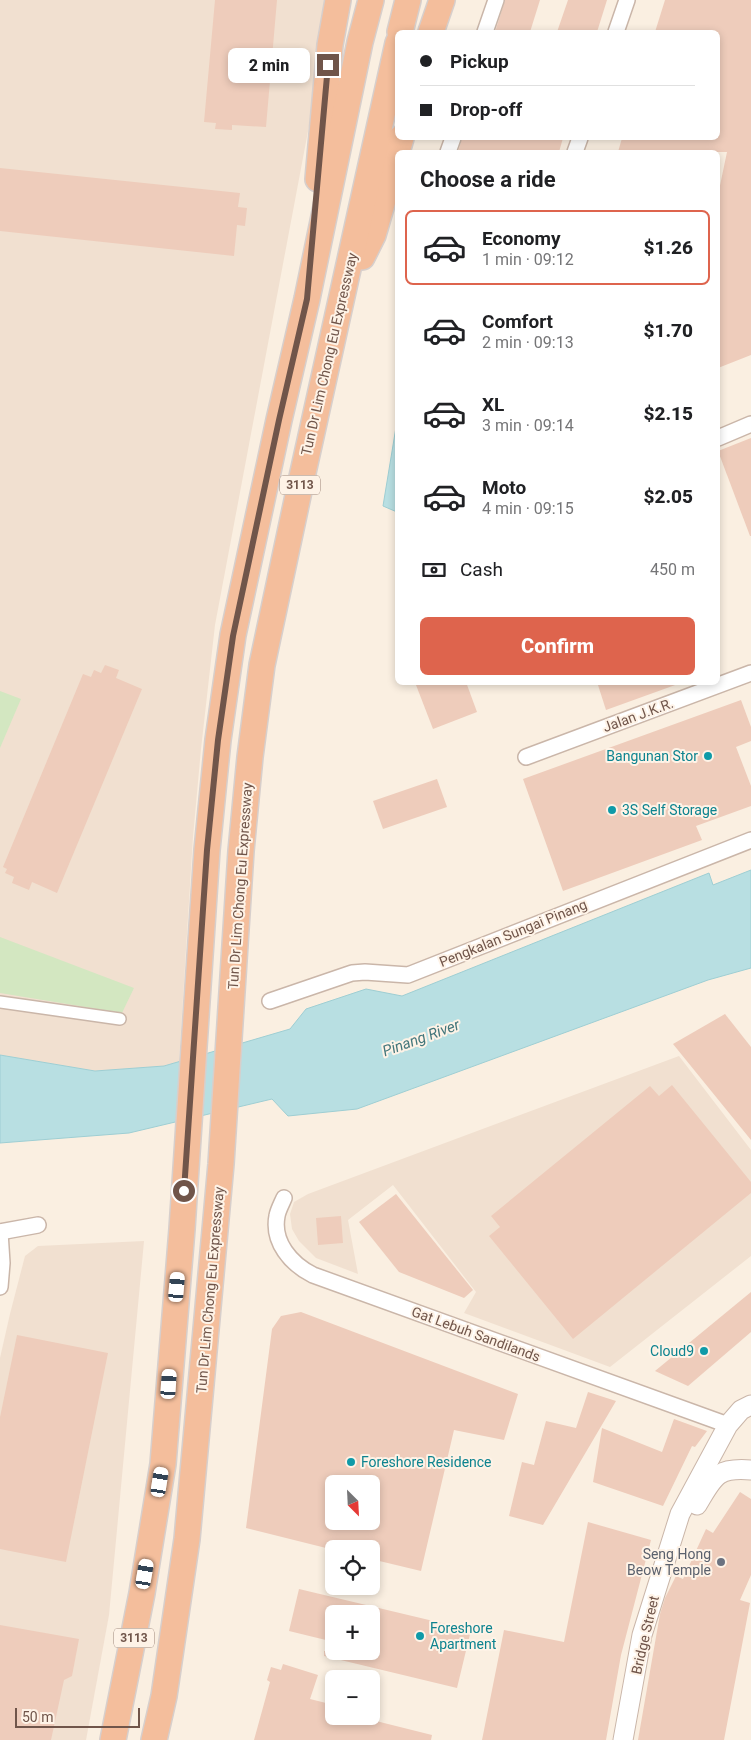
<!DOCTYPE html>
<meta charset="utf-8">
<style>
:root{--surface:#fff;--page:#f6f6f6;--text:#202124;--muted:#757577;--line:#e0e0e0;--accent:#de644d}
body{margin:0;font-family:Roboto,sans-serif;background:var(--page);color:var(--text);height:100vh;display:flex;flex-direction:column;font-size:19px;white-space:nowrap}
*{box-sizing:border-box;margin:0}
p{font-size:16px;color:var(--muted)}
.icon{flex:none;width:28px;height:28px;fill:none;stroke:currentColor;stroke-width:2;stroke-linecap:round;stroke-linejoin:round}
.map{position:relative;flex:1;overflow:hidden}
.details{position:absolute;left:395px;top:150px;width:325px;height:535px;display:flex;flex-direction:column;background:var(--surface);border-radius:8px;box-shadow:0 2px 8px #0003}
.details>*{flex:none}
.hud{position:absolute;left:395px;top:30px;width:325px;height:110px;border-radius:8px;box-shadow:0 2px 8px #0003;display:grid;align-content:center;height:110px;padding:0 25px;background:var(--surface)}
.needle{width:32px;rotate:156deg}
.controls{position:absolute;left:325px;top:1475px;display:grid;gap:10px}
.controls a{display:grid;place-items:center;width:55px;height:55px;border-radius:8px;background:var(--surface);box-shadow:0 2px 8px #0003;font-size:25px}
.scale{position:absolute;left:15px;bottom:12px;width:125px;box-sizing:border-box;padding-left:5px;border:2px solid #70554a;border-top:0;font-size:14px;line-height:18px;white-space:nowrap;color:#70554a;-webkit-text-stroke:4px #fef3e7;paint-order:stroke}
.end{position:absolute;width:22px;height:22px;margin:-11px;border:6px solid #70554a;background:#fff;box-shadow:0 0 0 2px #fff}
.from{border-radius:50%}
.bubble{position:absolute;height:35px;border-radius:8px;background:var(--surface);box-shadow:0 2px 8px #0003;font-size:16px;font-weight:800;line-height:35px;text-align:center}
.car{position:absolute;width:15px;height:30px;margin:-15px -8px;border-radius:6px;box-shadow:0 0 4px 1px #0007;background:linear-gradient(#fff 24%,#345 0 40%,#fff 0 76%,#345 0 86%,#fff 0)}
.hud b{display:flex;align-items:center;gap:18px;height:48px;font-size:19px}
.hud b+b{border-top:1px solid var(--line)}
.hud i{width:12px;height:12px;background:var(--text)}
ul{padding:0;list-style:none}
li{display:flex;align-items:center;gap:15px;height:75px;margin:0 10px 8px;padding:0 15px;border:2px solid transparent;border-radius:8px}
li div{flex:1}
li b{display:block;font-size:19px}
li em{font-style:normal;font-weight:800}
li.current{border-color:var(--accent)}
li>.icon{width:45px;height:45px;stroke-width:1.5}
h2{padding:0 25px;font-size:22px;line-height:60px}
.pay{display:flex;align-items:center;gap:12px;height:55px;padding:0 25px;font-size:19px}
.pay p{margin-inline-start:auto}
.action{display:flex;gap:10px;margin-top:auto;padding:10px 25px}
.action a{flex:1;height:58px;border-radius:8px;background:var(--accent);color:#fff;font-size:20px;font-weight:800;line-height:58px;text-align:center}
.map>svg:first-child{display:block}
.residential{fill:#f1e0d0}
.green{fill:#d3e7c1}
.water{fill:#b8dfe2;stroke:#9eced3}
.building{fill:#ecb;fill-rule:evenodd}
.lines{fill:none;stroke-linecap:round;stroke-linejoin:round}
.pedestrian-casing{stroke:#cab6a9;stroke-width:14}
.minor-casing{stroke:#cab6a9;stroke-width:18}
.tertiary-casing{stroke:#cab6a9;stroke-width:21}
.trunk-casing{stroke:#d7cfcc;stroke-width:28}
.pedestrian{stroke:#fff;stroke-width:11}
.minor{stroke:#fff;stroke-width:15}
.tertiary{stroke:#fff;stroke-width:19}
.trunk{stroke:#f4be9c;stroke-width:25}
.route{stroke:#70554a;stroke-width:6}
.culture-dot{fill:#0f9aa8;stroke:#fef3e7;stroke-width:2}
.worship-dot{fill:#6b7280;stroke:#fef3e7;stroke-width:2}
.labels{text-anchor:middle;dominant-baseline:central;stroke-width:4;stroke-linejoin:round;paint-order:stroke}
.shield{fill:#fef3e7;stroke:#9b8479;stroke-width:1}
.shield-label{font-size:12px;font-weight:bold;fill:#70554a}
.street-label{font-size:14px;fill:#70554a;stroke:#fef3e7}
.culture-label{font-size:14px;fill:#0d838f;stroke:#fef3e7;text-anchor:start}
.worship-label{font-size:14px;fill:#5b616d;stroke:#fef3e7;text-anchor:end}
.water-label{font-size:15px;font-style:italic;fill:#43767b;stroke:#fef3e7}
</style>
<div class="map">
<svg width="751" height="1740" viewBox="0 0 751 1740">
<rect width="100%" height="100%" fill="#faefe1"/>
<g class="residential">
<polygon points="0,0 338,0 330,45 312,110 215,625 201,749 193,837 179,1062 164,1066 95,1071 0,1055"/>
<polygon points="679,1056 751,1150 751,1256 610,1367 464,1313 476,1292 393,1185 348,1220 358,1274 316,1258 299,1241 292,1229 290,1214 294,1202 308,1194"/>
<polygon points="144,1241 109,1615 86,1740 0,1740 0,1358 10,1314 25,1256 38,1246"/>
</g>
<g class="green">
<polygon points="0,691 21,699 0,748"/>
<polygon points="0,937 134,988 122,1013 0,993"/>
</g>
<g class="water">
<polygon points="397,421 398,512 397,512 383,506"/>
<polygon points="751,870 751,968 708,980 357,1109 288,1116 272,1099 129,1133 0,1143 0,1055 95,1071 164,1066 290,1029 306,1009 366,989 402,996 709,873 713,885"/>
</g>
<g class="building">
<polygon points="215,0 277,0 266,127 232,125 232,130 215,129 216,123 204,122"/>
<polygon points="505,0 540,0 530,32 495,32"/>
<polygon points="568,0 607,0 597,32 557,32"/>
<polygon points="665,0 751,0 751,355 718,368 718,195 727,152 618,152 622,138 718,138 718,32 655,32"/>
<polygon points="462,138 563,138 559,152 458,152"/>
<polygon points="0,168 240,193 238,207 247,208 245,226 237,225 234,256 0,231"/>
<polygon points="751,438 751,536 750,536 718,451"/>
<polygon points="105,665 119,670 116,678 142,689 57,893 32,882 29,890 12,883 14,877 5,873 7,869 3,867 83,674 91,677 94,670 101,673"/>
<polygon points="423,682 466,682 477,712 433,729 416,685"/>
<polygon points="597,682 677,682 678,684 606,710"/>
<polygon points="741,700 751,727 751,741 736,747 751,786 751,806 696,826 702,840 563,891 523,779"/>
<polygon points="437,779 447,807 383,829 373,801"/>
<polygon points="725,1014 751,1047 751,1140 673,1044"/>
<polygon points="672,1085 751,1182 751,1193 573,1339 489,1236 500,1227 491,1216 650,1086 659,1096"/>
<polygon points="396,1194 473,1290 464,1298 399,1272 359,1222"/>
<polygon points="341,1216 343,1243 318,1245 316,1218"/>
<polygon points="751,1292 751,1332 688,1386 655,1371"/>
<path d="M 301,1312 L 518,1394 L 504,1440 L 454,1430 L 421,1571 L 371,1559 L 371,1549 L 330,1549 L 246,1528 L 272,1329 L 281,1316 ZM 334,1484 L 371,1484 L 371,1521 L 334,1521 Z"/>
<polygon points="17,1335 108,1353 66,1562 0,1549 0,1417"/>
<polygon points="588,1392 616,1401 543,1525 509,1516 522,1462 534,1465 546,1421 576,1428"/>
<polygon points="674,1419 707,1431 695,1447 692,1446 663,1506 593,1482 602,1428 662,1452"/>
<polygon points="740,1492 751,1499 751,1575 740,1600 750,1603 724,1740 638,1740 660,1614 665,1598 676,1576 683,1579 706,1529 713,1533"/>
<polygon points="588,1522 651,1540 621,1655 606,1740 482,1740 504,1630 564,1642"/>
<polygon points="299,1589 471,1630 457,1688 324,1656 324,1651 371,1651 371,1614 334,1614 334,1642 289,1631"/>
<polygon points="0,1625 79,1639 72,1676 64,1680 51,1740 0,1740"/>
<polygon points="283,1664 318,1675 310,1699 334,1705 334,1716 356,1716 432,1735 431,1740 254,1740 270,1682 267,1680 271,1667 281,1670"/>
</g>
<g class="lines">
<defs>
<polyline id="pedestrian" points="0,1002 120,1019"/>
<g id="minor">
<polyline points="485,32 496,0"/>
<polyline points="616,32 627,0"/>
<polyline points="448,152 453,138"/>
<polyline points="575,152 580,138"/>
<polyline points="718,438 751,424"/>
<polyline points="526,757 751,673"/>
<polyline points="270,1001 352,973 365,972 408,975 751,840"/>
<path d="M 284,1198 C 282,1203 278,1210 277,1216 C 272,1242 291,1264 313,1275 L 728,1425"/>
<polyline points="0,1232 38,1225"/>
<polyline points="0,1287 2,1263 0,1232"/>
</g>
<g id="tertiary">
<path d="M 697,1505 C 714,1477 716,1467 751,1470"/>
<polyline points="623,1740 642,1635 680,1514 728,1425 741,1410 751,1405"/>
</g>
<g id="trunk">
<polyline points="400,32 408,0"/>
<polyline points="431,32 442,0"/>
<polyline points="318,179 330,45 338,0"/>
<polyline points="362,257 373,235 401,138"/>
<polyline points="113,1740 142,1593 163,1464 182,1229 207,850 218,740 233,635 279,420 307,299 360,42 371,0"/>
<polyline points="154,1740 164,1696 187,1539 221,1164 241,851 250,757 262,665 302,477 398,43"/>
</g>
</defs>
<use href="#pedestrian" class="pedestrian-casing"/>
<use href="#minor" class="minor-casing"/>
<use href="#tertiary" class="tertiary-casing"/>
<use href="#trunk" class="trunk-casing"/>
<use href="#pedestrian" class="pedestrian"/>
<use href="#minor" class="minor"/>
<use href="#tertiary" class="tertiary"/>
<use href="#trunk" class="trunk"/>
</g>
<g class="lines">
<polyline class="route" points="184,1191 207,850 218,740 233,636 279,420 307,299 328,65"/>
</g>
<g class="culture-dot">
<circle cx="708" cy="756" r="5"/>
<circle cx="612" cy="810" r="5"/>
<circle cx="704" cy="1351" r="5"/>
<circle cx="351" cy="1462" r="5"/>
<circle cx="420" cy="1636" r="5"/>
</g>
<circle class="worship-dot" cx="721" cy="1562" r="5"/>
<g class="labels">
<g class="shield">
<rect x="280" y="475.5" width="40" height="19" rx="4"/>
<rect x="114" y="1628.5" width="40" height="19" rx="4"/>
</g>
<g class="shield-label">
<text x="300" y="485">3113</text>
<text x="134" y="1638">3113</text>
</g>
<g class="street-label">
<text transform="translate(329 354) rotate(-77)">Tun Dr Lim Chong Eu Expressway</text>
<text transform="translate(638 715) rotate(-20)">Jalan J.K.R.</text>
<text transform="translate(240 886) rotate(-86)">Tun Dr Lim Chong Eu Expressway</text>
<text transform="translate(513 933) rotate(-22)">Pengkalan Sungai Pinang</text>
<text transform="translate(210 1290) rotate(-85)">Tun Dr Lim Chong Eu Expressway</text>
<text transform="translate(476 1334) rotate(20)">Gat Lebuh Sandilands</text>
<text transform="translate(645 1635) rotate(-77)">Bridge Street</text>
</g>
<g class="culture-label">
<text x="698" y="756" text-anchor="end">Bangunan Stor</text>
<text x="622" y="810">3S Self Storage</text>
<text x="694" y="1351" text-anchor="end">Cloud9</text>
<text x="361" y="1462">Foreshore Residence</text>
<text x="430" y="1628">Foreshore<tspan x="430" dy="16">Apartment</tspan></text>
</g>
<g class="worship-label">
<text x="711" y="1554">Seng Hong<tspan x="711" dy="16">Beow Temple</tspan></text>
</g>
<g class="water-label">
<text transform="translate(421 1038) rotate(-20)">Pinang River</text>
</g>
</g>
</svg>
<div class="controls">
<a><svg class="needle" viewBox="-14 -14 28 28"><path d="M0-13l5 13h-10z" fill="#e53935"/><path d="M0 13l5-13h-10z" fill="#757577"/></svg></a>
<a><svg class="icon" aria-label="locate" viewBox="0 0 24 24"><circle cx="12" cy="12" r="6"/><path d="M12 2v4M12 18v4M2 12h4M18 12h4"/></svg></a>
<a>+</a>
<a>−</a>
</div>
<div class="scale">50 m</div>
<i class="end from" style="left:184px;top:1191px"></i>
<i class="end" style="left:328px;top:65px"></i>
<div class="bubble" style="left:228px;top:48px;width:82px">2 min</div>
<i class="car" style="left:177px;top:1287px;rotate:5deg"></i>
<i class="car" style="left:169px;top:1384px;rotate:4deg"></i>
<i class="car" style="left:160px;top:1482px;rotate:9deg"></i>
<i class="car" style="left:145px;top:1574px;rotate:10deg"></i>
<div class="hud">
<b><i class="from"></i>Pickup</b>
<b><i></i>Drop-off</b>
</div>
<section class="details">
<h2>Choose a ride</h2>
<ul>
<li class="current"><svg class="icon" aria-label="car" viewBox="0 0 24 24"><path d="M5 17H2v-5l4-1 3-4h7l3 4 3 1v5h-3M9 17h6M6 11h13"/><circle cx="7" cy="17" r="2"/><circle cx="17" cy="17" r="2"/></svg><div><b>Economy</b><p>1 min · 09:12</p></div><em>$1.26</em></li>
<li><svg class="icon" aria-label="car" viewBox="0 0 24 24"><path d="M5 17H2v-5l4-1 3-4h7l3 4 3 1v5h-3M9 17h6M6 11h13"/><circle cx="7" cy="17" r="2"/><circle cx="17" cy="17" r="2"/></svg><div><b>Comfort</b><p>2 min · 09:13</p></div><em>$1.70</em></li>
<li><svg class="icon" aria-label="car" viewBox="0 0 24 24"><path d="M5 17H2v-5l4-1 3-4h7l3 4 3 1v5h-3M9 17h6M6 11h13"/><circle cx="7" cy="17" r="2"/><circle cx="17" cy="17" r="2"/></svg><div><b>XL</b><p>3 min · 09:14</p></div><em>$2.15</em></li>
<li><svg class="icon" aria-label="car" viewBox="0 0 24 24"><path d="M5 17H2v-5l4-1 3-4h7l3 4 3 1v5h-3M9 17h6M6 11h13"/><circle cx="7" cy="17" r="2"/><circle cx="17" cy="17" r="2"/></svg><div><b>Moto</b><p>4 min · 09:15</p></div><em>$2.05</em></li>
</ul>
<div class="pay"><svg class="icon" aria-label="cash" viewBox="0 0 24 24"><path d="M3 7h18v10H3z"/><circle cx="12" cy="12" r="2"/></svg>Cash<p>450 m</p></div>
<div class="action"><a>Confirm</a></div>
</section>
</div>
